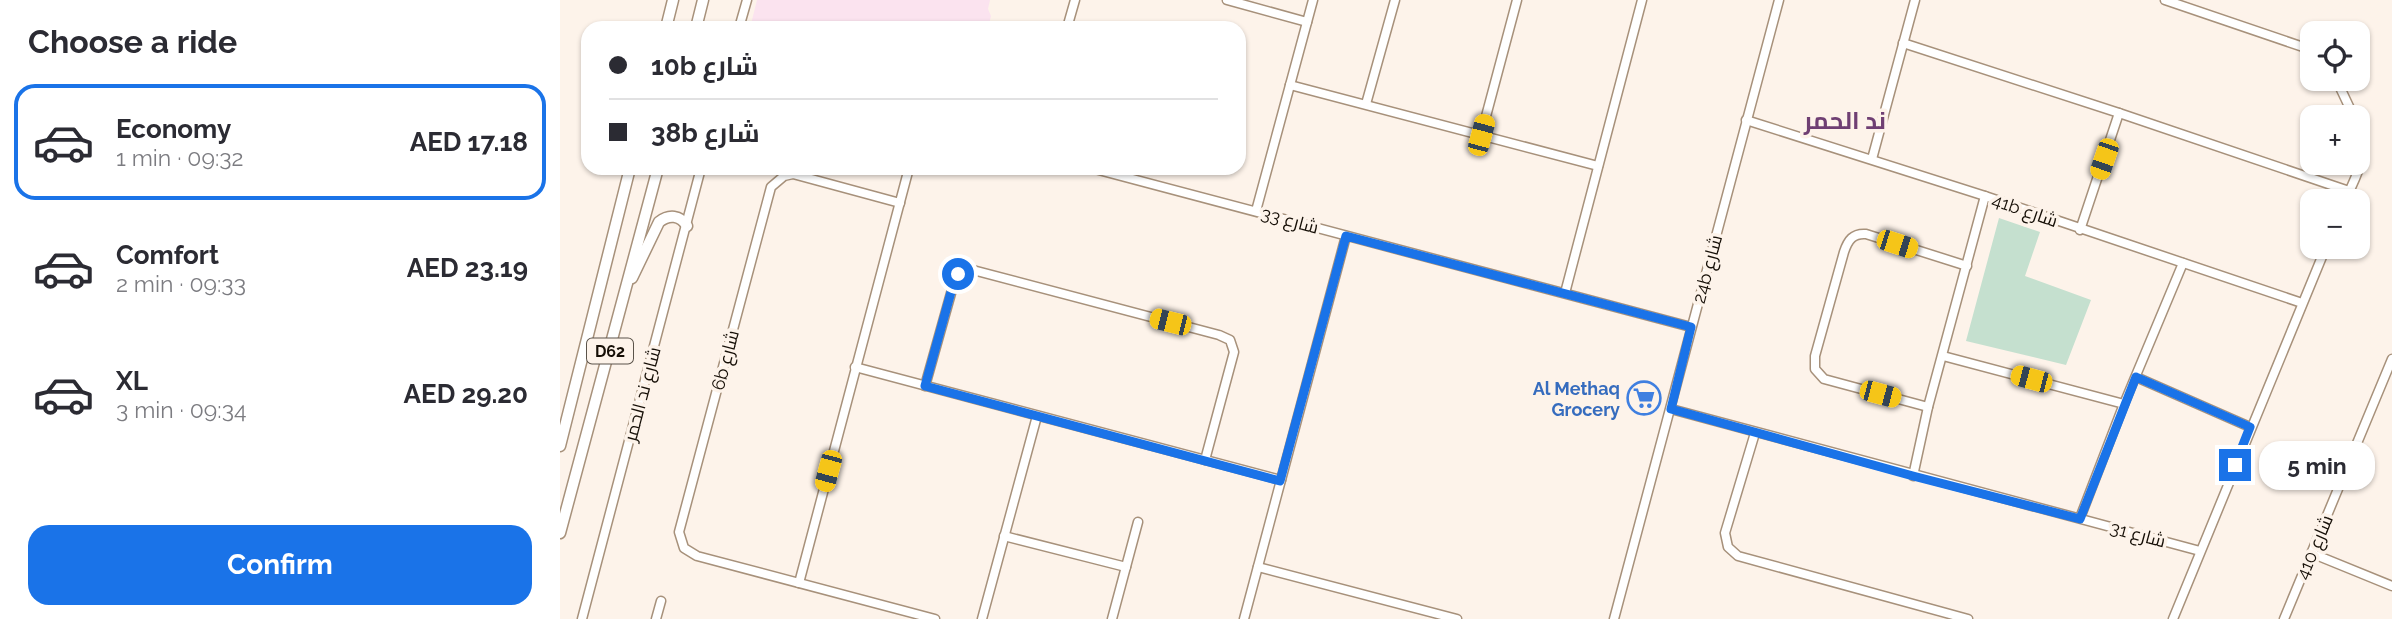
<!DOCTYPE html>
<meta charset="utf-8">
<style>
:root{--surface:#fff;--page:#f2f2f3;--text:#2b2b33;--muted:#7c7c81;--line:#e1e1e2;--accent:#1a73e8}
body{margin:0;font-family:Raleway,Cairo,sans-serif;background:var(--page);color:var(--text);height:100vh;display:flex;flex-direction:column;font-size:26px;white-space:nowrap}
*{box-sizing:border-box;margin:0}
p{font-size:23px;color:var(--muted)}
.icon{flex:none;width:38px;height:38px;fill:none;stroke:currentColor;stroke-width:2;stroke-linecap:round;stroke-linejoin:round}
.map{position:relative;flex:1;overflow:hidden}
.side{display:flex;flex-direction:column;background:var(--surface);width:560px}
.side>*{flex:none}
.top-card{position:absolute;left:21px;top:21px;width:665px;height:154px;border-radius:21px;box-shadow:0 2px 5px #0004;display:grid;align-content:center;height:154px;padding:0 28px;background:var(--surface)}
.buttons{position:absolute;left:1740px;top:21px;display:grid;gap:14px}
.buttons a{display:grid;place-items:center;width:70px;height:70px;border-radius:14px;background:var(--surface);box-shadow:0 2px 5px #0004;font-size:35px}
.end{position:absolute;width:32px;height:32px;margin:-16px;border:9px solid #1a73e8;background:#fff;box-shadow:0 0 0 4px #fff}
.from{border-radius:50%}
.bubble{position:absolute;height:49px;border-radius:21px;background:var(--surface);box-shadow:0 2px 5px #0004;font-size:23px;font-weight:700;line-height:49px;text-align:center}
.car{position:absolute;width:21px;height:42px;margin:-21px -10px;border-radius:9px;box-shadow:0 0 5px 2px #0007;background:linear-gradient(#f5c518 24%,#345 0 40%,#f5c518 0 76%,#345 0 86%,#f5c518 0)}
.top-card b{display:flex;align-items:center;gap:24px;height:66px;font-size:26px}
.top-card b+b{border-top:2px solid var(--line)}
.top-card i{width:18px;height:18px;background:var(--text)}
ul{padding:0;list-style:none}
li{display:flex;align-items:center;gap:21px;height:116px;margin:0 14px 10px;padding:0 14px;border:4px solid transparent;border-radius:21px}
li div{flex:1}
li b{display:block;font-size:26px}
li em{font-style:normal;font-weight:700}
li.current{border-color:var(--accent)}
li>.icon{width:63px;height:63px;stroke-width:1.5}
h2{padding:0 28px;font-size:32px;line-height:84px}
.primary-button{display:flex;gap:14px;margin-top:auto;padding:14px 28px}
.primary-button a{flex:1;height:80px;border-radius:21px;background:var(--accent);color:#fff;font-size:28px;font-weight:700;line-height:80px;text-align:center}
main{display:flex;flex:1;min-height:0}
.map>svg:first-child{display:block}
.education{fill:#fbe3ef}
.green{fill:#c5e0cf}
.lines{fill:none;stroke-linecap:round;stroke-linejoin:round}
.minor-casing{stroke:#a7917b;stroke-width:11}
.major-casing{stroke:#a7917b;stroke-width:13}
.minor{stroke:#fff;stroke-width:8}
.major{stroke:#fff;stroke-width:10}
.route{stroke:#1a73e8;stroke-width:9}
.labels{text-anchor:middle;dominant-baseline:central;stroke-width:7;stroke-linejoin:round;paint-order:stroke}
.shield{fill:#fdf3ea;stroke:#5b534a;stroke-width:2}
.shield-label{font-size:16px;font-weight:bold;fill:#150e06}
.street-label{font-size:18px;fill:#150e06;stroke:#fdf3ea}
.shop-label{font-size:18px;font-weight:bold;fill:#366cbe;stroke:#fdf3ea;text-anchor:end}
.district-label{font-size:24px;font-weight:bold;fill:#6f3f73;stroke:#fdf3ea}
</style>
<main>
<section class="side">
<h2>Choose a ride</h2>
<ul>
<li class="current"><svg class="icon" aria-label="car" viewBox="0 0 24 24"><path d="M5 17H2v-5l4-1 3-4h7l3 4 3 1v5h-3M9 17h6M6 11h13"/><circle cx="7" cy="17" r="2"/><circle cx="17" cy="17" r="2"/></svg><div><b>Economy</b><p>1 min · 09:32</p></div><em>AED 17.18</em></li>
<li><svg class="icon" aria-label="car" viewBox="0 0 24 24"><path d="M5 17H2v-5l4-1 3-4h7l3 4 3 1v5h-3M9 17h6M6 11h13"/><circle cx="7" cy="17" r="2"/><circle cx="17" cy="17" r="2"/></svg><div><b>Comfort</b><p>2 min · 09:33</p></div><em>AED 23.19</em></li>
<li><svg class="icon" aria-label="car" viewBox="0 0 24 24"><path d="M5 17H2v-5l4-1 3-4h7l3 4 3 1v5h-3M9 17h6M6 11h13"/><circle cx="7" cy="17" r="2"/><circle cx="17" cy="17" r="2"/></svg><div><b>XL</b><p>3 min · 09:34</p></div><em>AED 29.20</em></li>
</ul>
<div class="primary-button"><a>Confirm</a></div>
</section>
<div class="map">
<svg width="1832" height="619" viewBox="0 0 1832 619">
<rect width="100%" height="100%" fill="#fdf3ea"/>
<polygon class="education" points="197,0 430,0 428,9 431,16 428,28 190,28"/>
<polygon class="green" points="1439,218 1480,232 1465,276 1531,300 1506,365 1406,341"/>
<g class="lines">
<defs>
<g id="minor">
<polyline points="667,0 747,22"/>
<polyline points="1605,0 1752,50"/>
<polyline points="179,28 187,0"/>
<polyline points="507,28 515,0"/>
<polyline points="1343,43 1559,113 1789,191"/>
<polyline points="1776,79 1794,117"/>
<polyline points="730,85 1038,166"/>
<polyline points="806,104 835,0"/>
<polyline points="1186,120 1425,196 1742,303"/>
<polyline points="921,135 957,0"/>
<polyline points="1312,159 1355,0"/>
<polyline points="531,168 1131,327"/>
<path d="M 1785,201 C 1797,173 1811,154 1797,124"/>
<polyline points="340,203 233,174 224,176 211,187 119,532 124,548 137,556 375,619"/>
<polyline points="696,211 753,0"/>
<polyline points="1520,230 1559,113"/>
<polyline points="1005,293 1082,0"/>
<polyline points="1383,356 1564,404"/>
<polyline points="295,367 721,480"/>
<polyline points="1576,377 1690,427"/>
<polyline points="365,386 395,279 403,271 409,269 659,335 670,340 674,352 645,460"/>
<path d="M 1368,407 L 1264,379 L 1255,369 L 1255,356 L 1284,252 C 1288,240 1293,233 1306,234 L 1407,266"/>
<polyline points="1111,409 1640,551"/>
<polyline points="1195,433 1165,533 1168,547 1178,556 1408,619"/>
<polyline points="1353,476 1368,407 1425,196"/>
<polyline points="1520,518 1564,404 1623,263"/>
<polyline points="444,536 566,567"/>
<polyline points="1751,553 1832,586"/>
<polyline points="698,567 897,619"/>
<polyline points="239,583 349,168"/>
<polyline points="22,619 141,168"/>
<polyline points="96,619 101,601"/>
<polyline points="422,619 477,416"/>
<polyline points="552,619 578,522"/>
<polyline points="684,619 786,236"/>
<polyline points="1054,619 1219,0"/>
<polyline points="1613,619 1766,247"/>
<polyline points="1724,619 1832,359"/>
</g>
<g id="major">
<polyline points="106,28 113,0"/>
<polyline points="136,28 143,0"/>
<path d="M 72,278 L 99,222 C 109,214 120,215 127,226"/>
<polyline points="0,446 70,168"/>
<polyline points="0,533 98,168"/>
</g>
</defs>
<use href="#minor" class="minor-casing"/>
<use href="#major" class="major-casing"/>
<use href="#minor" class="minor"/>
<use href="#major" class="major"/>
</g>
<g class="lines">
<polyline class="route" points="398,274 393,285 365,386 720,481 786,236 1131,327 1111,409 1353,476 1520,519 1576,377 1690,427 1675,465"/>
</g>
<defs>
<symbol id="supermarket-ring" viewBox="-11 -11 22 22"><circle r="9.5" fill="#fdf3ea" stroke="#3f7fe0" stroke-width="1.5"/><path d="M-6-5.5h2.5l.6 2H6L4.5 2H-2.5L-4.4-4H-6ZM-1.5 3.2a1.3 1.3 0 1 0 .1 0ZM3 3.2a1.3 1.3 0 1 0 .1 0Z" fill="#3f7fe0"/></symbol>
</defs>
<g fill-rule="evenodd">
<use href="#supermarket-ring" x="1065" y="379" width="38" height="38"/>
</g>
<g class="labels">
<rect class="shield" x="27" y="338.5" width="46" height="25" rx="5"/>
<g class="shield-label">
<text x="50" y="351">D62</text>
</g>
<g class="street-label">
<text transform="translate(1465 210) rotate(19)">41b شارع</text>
<text transform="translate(730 220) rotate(15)">شارع 33</text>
<text transform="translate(1147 269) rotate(-75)">24b شارع</text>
<text transform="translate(165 360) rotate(-75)">6b شارع</text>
<text transform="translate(82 394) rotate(-75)">شارع ند الحمر</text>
<text transform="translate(1578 534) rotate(15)">شارع 31</text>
<text transform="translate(1754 547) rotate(-67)">شارع 410</text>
</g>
<g class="shop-label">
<text x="1060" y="388">Al Methaq<tspan x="1060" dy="21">Grocery</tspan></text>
</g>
<g class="district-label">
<text x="1285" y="120">ند الحمر</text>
</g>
</g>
</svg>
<div class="buttons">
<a><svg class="icon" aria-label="locate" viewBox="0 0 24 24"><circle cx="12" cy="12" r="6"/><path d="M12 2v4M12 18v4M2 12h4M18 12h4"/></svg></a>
<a>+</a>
<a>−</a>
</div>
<i class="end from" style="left:398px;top:274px"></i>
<i class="end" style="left:1675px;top:465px"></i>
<div class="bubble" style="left:1699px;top:441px;width:116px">5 min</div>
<i class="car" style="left:921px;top:135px;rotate:15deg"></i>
<i class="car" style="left:1544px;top:159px;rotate:199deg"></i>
<i class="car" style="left:1337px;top:244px;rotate:108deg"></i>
<i class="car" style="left:610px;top:322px;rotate:284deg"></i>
<i class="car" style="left:1471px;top:379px;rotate:285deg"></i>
<i class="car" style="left:1320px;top:394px;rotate:105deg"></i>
<i class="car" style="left:268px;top:471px;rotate:195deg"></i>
<div class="top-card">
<b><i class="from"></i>10b شارع</b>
<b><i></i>38b شارع</b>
</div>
</div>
</main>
